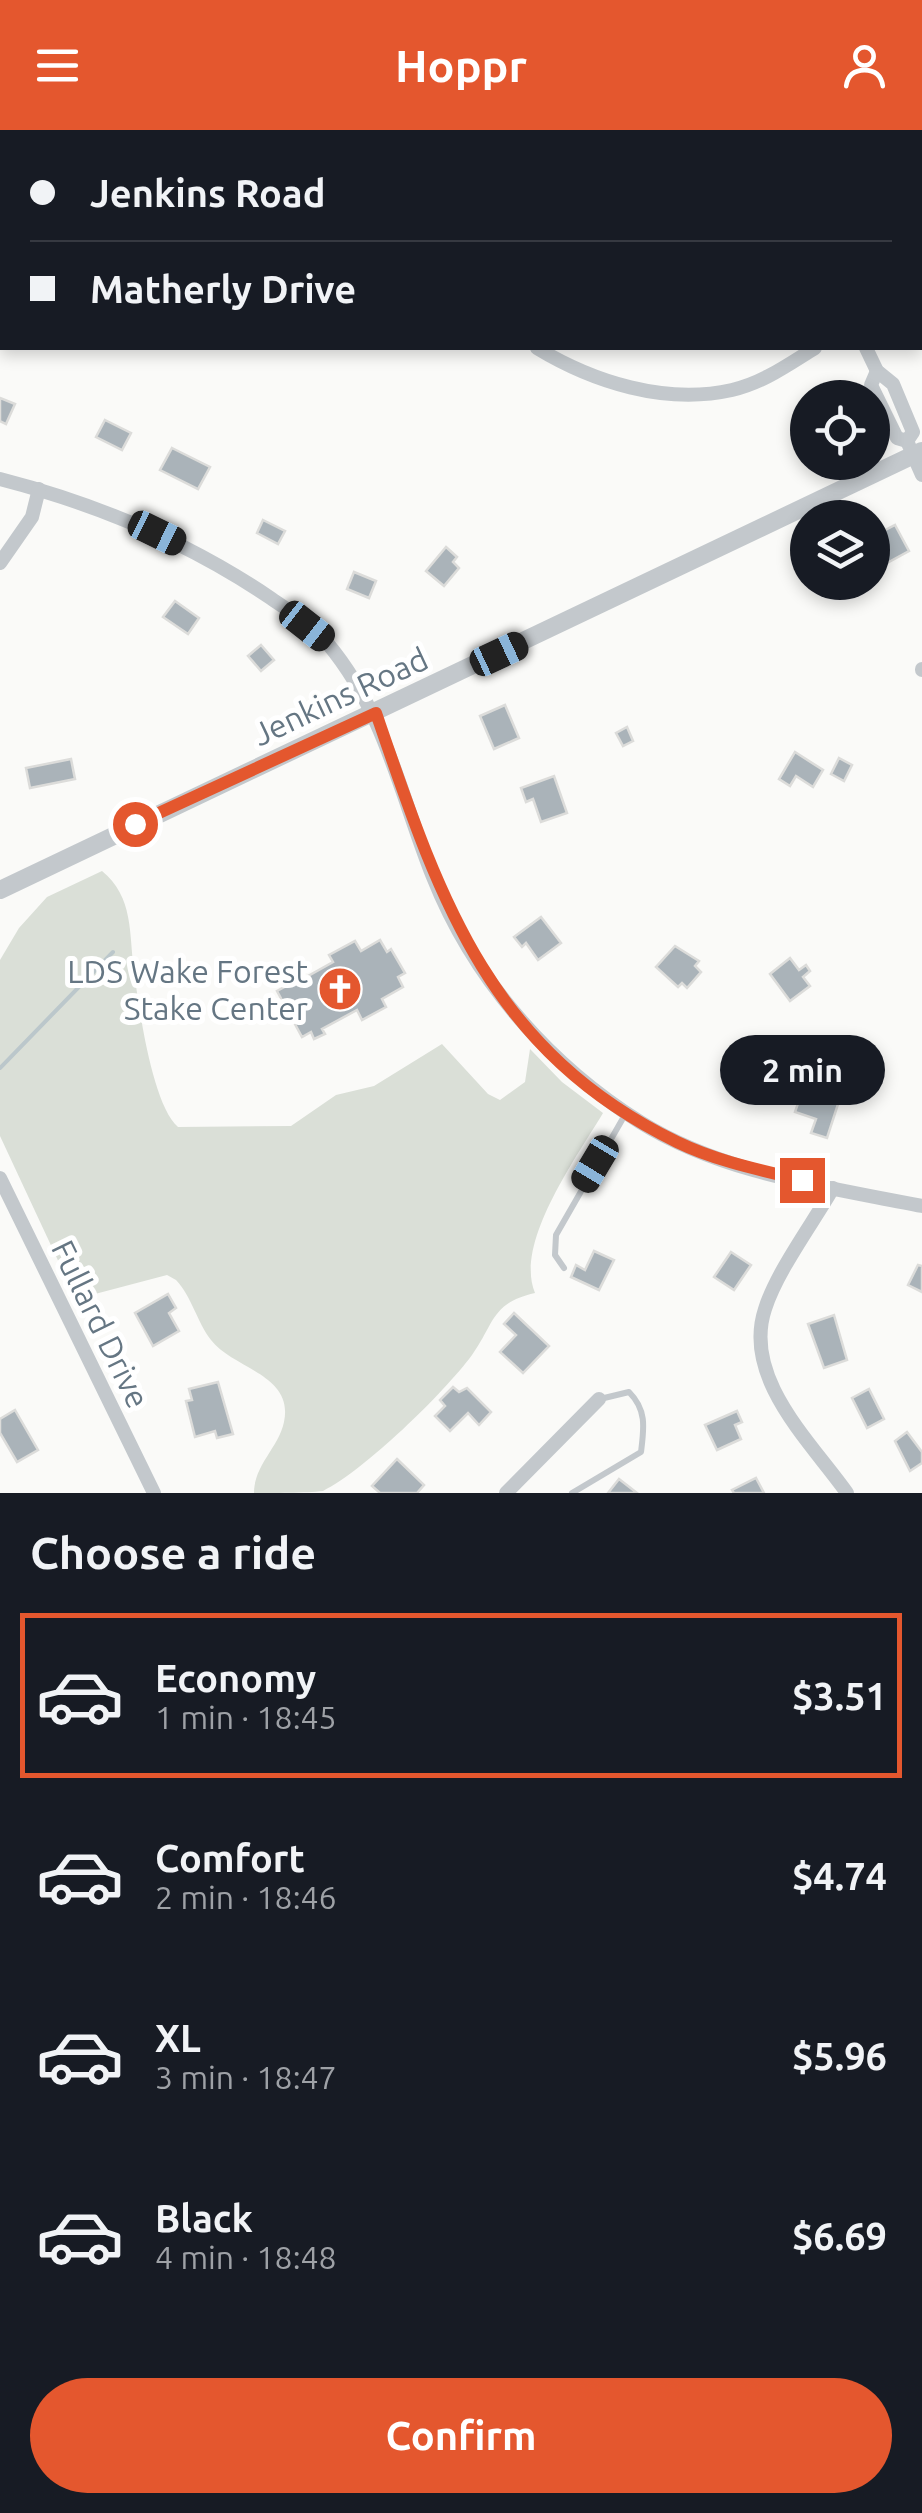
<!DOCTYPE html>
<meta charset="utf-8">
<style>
:root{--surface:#171b24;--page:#242831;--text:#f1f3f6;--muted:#9ea1a6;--line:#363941;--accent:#e4572e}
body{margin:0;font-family:Ubuntu,sans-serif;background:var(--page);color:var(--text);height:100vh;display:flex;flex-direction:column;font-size:38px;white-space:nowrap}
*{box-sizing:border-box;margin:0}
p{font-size:32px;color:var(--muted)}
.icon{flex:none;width:55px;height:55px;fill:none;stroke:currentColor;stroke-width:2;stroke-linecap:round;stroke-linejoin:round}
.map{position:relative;height:1363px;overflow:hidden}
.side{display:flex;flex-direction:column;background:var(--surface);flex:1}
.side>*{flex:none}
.top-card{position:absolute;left:0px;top:0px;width:922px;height:220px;box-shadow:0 5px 15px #0003;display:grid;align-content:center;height:220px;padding:0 30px;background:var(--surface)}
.tools{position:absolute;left:790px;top:250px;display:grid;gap:20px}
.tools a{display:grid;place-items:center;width:100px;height:100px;border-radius:50%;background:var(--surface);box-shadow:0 5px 15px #0003;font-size:50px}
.end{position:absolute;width:45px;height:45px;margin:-22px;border:12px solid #e4572e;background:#fff;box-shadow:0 0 0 5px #fff}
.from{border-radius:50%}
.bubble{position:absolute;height:70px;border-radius:35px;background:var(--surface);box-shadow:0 5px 15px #0003;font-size:32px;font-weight:700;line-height:70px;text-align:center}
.car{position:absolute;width:30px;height:60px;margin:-30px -15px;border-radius:12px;box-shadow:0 0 8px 2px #0007;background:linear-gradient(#222 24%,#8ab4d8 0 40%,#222 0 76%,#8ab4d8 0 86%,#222 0)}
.top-card b{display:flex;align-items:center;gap:35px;height:95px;font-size:38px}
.top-card b+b{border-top:2px solid var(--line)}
.top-card i{width:25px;height:25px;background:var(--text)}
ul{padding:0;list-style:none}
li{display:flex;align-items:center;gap:30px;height:165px;margin:0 20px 15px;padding:0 10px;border:5px solid transparent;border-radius:0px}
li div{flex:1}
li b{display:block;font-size:38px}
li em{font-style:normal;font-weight:700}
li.selected{border-color:var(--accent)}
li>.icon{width:90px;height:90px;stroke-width:1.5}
h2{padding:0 30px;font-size:45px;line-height:120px}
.cta{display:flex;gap:20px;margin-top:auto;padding:20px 30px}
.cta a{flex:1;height:115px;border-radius:60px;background:var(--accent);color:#fff;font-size:40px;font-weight:700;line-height:115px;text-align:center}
header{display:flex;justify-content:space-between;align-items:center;height:130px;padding:0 30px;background:var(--accent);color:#fff;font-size:45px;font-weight:700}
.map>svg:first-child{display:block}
.green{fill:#dadfd7}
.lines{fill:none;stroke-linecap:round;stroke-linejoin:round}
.stream{stroke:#bbc7cb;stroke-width:4}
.building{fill:#aab3b9;stroke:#dcdcda;stroke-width:2.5}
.service{stroke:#c3c8cc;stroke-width:6}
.minor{stroke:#c3c8cc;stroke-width:14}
.tertiary{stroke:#c3c8cc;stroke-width:18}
.route{stroke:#e4572e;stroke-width:12}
.labels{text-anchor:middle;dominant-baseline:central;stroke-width:10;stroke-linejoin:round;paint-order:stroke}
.street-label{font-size:32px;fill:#657683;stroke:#fff}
.poi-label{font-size:32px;fill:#657683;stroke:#fff;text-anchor:end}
</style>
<header><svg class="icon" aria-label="menu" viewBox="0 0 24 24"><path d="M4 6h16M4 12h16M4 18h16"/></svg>Hoppr<svg class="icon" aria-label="person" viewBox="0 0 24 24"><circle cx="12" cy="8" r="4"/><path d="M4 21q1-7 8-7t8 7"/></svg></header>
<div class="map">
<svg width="922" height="1363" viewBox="0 0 922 1363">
<rect width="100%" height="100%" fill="#fafaf8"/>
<path class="green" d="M 102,741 C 134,767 129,804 134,841 C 139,878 152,974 178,997 L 291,996 L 336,965 L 374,956 L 442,914 L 488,964 L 500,970 L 525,952 L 530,919 L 562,952 L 603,983 C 577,1027 514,1113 535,1163 C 491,1173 495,1193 472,1225 C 444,1263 365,1340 323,1361 C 306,1363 273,1363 254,1363 C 254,1335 279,1317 284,1292 C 294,1244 233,1239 211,1210 C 197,1192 192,1167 176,1150 L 167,1145 L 76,1169 L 0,1006 L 0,830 L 19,798 L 47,767 Z"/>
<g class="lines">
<g class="stream">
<polyline points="0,168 2,168"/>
<polyline points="0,938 113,822"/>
</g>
</g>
<g class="building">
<polygon points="0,268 15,274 6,294 0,291"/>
<polygon points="105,290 131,303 122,320 96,307"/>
<polygon points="172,318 210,337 198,359 160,340"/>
<polygon points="263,390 285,401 278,414 257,403"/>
<polygon points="895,395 909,421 887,433 880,419 872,423 872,407"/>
<polygon points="446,417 457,427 453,432 459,438 444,456 426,441"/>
<polygon points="354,442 376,451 369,468 347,459"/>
<polygon points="175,471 199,488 188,504 163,487"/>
<polygon points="261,515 274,530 261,541 248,526"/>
<polygon points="505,575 519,608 494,619 480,586"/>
<polygon points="627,597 633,611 623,616 616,603"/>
<polygon points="795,622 823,640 813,657 796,646 790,656 779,649"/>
<polygon points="839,628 852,635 844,651 831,644"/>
<polygon points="71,629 75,649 30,658 26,638"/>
<polygon points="554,646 567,683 541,692 533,669 526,672 521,658"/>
<polygon points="541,787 561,813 538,830 526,813 522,817 514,807"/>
<polygon points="380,810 387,822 391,819 405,843 398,847 403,857 382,869 386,877 362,890 357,880 322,899 325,904 314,909 311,902 302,907 277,861 288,855 285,850 295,844 299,851 333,832 329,825 355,811 361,821"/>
<polygon points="675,816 699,831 695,836 701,842 687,858 682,853 678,857 656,837"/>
<polygon points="790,828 799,840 806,835 810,841 803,847 810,856 790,871 770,844"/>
<polygon points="804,956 840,968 827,1008 811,1003 816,989 795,982"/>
<polygon points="594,1121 614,1130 599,1160 571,1147 576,1135 585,1140"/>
<polygon points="731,1122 751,1135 734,1160 714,1147"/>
<polygon points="918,1135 922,1136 922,1162 908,1155"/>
<polygon points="168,1164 176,1178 169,1183 179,1201 153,1216 135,1183"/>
<polygon points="514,1183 549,1216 523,1243 500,1222 516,1205 504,1194"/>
<polygon points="834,1185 847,1230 824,1238 808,1194"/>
<polygon points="218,1252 233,1304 217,1308 215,1301 195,1307 186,1271 192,1270 189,1259"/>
<polygon points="453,1257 459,1262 467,1258 491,1282 479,1295 468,1283 450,1301 435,1286 445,1276 440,1270"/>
<polygon points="869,1259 884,1289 867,1298 852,1268"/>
<polygon points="15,1280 38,1320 17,1332 0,1303 0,1289"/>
<polygon points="737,1281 742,1292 735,1295 741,1309 717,1320 705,1295"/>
<polygon points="907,1302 922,1322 922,1333 910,1341 895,1311"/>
<polygon points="397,1329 424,1355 417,1363 380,1363 372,1356"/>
<polygon points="756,1348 764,1363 734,1363 732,1360"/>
<polygon points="619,1349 637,1363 608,1363"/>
</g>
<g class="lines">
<g class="service">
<polyline points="564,1138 555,1125 556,1105 626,983"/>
<path d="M 572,1363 L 641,1322 C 644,1298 647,1280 629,1262 L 600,1269"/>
</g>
<g class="minor">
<polyline points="755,0 757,2"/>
<polyline points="27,2 36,0"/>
<polyline points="0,8 2,7"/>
<polyline points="920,155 922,154"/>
<path d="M 537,218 C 593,252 665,275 732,260 C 763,253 789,234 815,218"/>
<polyline points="866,218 877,241 893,254 913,302 907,311 922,345"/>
<polyline points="877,241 871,255 897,308 907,311"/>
<path d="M 0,349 C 97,374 186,411 269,467 C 289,481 313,495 328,514 C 385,582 401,667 433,747 C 473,848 548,934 640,992 C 723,1044 828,1057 922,1076"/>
<polyline points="0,433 32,387 39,359"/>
<polyline points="922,540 922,539"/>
<polyline points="0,1048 154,1363"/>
<path d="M 833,1058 C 813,1093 777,1141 765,1179 C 742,1248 811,1312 847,1363"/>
<polyline points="506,1363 599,1269"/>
</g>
<polyline class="tertiary" points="0,760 922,321"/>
</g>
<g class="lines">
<path class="route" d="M 135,694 L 376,583 C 439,767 488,920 677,1012 C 716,1031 760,1040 802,1050"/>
</g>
<defs>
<symbol id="church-disc" viewBox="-11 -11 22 22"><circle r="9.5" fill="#e4572e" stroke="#fff"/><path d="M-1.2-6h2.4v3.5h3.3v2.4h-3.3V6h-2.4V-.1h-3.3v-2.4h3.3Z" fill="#fff"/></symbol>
</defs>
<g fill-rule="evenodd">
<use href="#church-disc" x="315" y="834" width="50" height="50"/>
</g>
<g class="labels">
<g class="street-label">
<text transform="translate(340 566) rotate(-25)">Jenkins Road</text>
<text transform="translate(101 1194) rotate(64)">Fullard Drive</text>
</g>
<g class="poi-label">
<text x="308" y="841">LDS Wake Forest<tspan x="308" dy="37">Stake Center</tspan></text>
</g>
</g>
</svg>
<div class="tools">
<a><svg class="icon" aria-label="locate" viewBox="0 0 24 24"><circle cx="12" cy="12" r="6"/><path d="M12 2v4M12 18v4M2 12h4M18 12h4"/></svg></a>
<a><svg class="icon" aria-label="layers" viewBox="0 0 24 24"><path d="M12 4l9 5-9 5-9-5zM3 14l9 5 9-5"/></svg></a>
</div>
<i class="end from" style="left:135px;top:694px"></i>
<i class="end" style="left:802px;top:1050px"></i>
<div class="bubble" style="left:720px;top:905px;width:165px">2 min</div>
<i class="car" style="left:157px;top:403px;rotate:116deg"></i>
<i class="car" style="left:307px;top:496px;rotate:128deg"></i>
<i class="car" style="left:499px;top:524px;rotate:65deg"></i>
<i class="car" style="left:595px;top:1034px;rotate:211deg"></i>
<div class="top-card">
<b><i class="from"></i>Jenkins Road</b>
<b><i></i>Matherly Drive</b>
</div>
</div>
<section class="side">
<h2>Choose a ride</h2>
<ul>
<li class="selected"><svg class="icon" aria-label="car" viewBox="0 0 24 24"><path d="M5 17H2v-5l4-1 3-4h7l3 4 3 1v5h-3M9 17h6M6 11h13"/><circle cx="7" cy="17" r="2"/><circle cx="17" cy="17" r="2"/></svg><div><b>Economy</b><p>1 min · 18:45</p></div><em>$3.51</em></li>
<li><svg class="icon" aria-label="car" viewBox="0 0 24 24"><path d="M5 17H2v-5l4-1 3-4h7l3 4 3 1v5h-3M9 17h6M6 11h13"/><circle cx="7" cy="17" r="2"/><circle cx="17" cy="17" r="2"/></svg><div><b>Comfort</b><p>2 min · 18:46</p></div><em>$4.74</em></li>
<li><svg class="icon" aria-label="car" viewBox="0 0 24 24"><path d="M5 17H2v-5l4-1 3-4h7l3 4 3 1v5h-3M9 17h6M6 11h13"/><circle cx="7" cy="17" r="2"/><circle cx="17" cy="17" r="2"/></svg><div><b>XL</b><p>3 min · 18:47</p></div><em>$5.96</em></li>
<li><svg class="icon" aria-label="car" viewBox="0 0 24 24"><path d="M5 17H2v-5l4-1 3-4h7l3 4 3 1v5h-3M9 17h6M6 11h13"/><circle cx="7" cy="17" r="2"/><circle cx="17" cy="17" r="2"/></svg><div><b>Black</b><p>4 min · 18:48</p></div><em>$6.69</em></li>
</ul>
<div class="cta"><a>Confirm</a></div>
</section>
